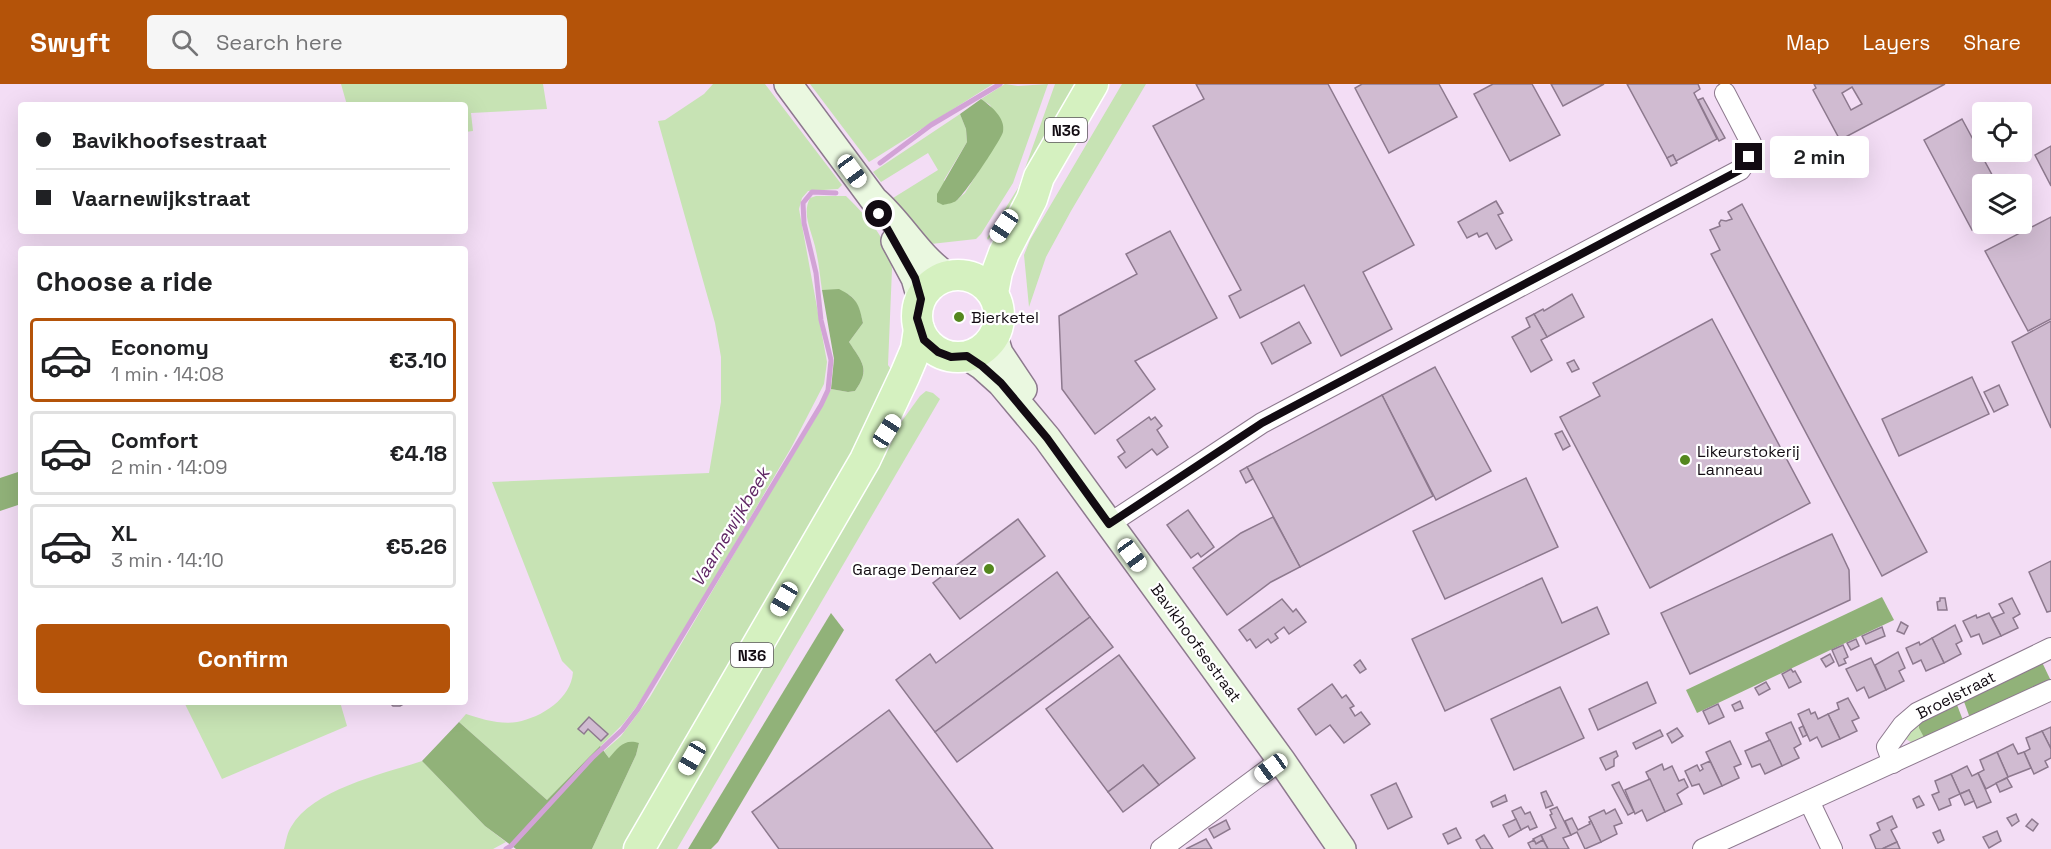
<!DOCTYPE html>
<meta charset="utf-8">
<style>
:root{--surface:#fff;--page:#f6f6f6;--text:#202124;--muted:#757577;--line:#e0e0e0;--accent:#b45309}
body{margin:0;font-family:"Space Grotesk",sans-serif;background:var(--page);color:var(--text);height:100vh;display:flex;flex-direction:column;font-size:22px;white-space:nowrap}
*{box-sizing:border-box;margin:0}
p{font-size:20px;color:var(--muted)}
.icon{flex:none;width:33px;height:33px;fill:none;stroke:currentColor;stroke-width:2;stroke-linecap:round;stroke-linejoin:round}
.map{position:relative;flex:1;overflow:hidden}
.drawer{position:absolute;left:18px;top:162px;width:450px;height:459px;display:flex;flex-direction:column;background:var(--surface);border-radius:6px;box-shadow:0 6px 24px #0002}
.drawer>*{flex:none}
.top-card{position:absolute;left:18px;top:18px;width:450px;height:132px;border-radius:6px;box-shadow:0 6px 24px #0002;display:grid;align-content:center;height:132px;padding:0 18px;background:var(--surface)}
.tools{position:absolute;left:1972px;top:18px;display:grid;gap:12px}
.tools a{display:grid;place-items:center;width:60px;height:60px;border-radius:6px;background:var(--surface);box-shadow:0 6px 24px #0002;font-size:30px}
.end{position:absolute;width:27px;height:27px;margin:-14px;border:8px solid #120b12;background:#fff;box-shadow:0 0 0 3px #fff}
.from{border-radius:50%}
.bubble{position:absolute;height:42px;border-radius:6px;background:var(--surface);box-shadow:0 6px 24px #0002;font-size:20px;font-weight:700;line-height:42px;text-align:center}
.car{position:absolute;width:18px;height:36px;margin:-18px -9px;border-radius:8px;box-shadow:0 0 4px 2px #0007;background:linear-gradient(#fff 24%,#345 0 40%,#fff 0 76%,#345 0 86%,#fff 0)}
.top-card b{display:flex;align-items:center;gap:21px;height:57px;font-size:22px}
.top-card b+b{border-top:2px solid var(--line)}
.top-card i{width:15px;height:15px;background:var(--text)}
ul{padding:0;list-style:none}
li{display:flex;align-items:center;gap:18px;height:84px;margin:0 12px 9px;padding:0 6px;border:3px solid var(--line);border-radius:6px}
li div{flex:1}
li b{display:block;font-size:22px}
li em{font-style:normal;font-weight:700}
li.on{border-color:var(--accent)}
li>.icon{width:54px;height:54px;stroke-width:1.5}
h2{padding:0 18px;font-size:27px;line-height:72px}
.action{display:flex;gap:12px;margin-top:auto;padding:12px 18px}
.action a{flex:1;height:69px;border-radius:6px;background:var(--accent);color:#fff;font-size:24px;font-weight:700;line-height:69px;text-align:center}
header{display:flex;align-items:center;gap:36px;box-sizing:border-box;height:84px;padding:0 30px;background:var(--accent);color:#fff}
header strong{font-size:28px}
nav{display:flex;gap:33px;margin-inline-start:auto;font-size:21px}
.search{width:420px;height:54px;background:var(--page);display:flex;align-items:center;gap:15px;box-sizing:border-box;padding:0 21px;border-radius:6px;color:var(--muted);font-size:22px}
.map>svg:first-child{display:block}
.green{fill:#c7e3b4}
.forest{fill:#91b279}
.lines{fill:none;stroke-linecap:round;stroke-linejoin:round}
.stream{stroke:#d2a3d6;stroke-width:5}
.building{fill:#d0bbd1;stroke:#8d798e;stroke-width:1.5;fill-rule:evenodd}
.street-casing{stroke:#8d798e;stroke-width:22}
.secondary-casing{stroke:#8d798e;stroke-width:30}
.primary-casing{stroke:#fff;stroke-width:33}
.street{stroke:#fff;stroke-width:20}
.secondary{stroke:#eaf8e0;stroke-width:27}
.primary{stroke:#d5f1c0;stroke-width:30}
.route{stroke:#120b12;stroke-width:8}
.poi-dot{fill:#54871e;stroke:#fff;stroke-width:2}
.labels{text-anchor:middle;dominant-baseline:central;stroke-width:4.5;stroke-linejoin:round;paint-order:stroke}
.shield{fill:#fff;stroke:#595459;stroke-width:1.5}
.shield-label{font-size:15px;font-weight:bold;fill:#120b12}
.poi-label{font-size:16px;fill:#120b12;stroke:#fff;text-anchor:start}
.street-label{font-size:16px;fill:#120b12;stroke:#fff}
.water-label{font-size:18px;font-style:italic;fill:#602865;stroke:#fff}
</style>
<header>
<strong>Swyft</strong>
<div class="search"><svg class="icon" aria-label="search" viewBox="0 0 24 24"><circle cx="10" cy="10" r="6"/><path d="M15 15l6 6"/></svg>Search here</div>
<nav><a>Map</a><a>Layers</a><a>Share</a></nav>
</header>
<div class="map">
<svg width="2051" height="765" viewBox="0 0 2051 765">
<rect width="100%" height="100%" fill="#f3ddf5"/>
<g class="green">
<polygon points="341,0 543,0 547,25 471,29 473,47 465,48 465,21 347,21"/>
<path d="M 713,0 L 765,0 L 842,101 L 838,105 L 808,107 L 802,114 L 799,125 L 827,278 L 824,300 L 791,364 L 681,552 L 637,622 L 623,640 L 547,716 L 459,638 L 466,630 C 481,635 501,641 517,638 C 542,633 571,615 573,588 L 562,577 L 492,398 L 709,389 L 721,318 L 721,273 L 715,239 L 658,37 L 665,36 L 704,10 Z"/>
<polygon points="810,0 993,0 869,78"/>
<polygon points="1005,0 1018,2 1048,0 1013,99 981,150 976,155 931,160 926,158 893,114 938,86 928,69 881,98 873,88 960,30 966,45 967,58 944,96 956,117 965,109 1003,48 990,21 981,15"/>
<polygon points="1055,0 1082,0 1020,108 988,156 987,154 1018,104"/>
<polygon points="1122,0 1146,0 1071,127 1046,173 1029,223 1024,171 1030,156"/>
<path d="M 816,112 L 846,112 C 866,132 889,155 892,185 L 888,281 L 894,289 L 840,396 L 626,765 L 592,765 L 636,671 L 639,659 L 609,674 L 604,667 L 621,652 L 650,613 L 831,305 L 848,308 L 855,307 C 871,285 862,278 849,258 L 863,239 C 857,212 850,205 822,206 C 820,193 819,179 816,167 C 813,149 801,131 810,114 Z"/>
<polygon points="926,307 933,309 940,315 677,765 650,765 894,348 920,312"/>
<polygon points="184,618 340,618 347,642 222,695"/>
<polygon points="1922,631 1926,657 1916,661 1904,654"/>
<path d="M 422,677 L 485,742 L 506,758 L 493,765 L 284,765 C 286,758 287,749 291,743 C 313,705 383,690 422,677 Z"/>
</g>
<g class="forest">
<path d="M 981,15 C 991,22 1006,34 1003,48 C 1001,56 963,113 956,117 C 953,119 947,120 943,121 L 937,118 L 937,110 L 967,58 L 966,45 L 960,30 Z"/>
<path d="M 839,205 C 857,214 859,220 863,239 L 849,258 C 862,278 871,285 855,307 L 848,308 L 831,305 L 834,275 L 822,206 Z"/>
<polygon points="21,387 21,420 0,427 0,394"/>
<polygon points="1882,513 1894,536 1697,629 1686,606"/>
<polygon points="831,529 844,546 718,758 711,765 688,765"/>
<polygon points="2040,574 2051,597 1971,637 1962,612"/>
<polygon points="1954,613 1964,639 1926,657 1919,644 1919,638"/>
<path d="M 459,638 L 547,716 L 600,662 L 609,674 C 618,664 624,654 639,659 L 636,671 L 592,765 L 516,765 L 485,742 L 422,677 Z"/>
</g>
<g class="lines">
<g class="stream">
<polyline points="880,79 931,41 1000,0"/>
<polyline points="506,765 511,762 592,674 622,646 638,625 821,321 828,306 831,276 821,236 816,189 804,139 803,119 812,108 836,109"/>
</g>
</g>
<g class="building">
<polygon points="1196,0 1328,0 1414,161 1363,188 1392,245 1341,272 1304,201 1240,234 1229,212 1241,206 1153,42 1204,15"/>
<polygon points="1362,0 1439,0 1457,33 1389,69 1355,4"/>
<polygon points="1493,0 1532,0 1560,51 1510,77 1474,10"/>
<polygon points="1551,0 1604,0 1563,22"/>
<polygon points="1627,0 1698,0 1700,5 1694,9 1717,55 1676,77 1673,71 1667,74"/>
<path d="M 1814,0 L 1945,0 L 1840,56 L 1813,6 L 1816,4 ZM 1852,3 L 1862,20 L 1851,26 L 1842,9 Z"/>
<polygon points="1703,14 1725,54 1719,57 1698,16"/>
<polygon points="1962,35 1997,100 1983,100 1984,140 1972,146 1924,56"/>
<polygon points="2051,62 2051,102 2035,71"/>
<polygon points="1673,71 1677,79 1671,82 1667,74"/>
<polygon points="1496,117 1503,129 1498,131 1512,156 1496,165 1487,149 1479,153 1477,149 1467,154 1458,138"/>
<polygon points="1742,120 1927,468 1882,492 1711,170 1720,166 1710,146 1720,142 1719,139 1721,136 1726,137 1732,135 1728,128"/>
<polygon points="2051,133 2051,235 2028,247 1985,167"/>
<polygon points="1170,147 1217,234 1135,277 1155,305 1095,350 1062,305 1059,232 1137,190 1126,170"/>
<polygon points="1572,210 1584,233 1547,253 1534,230 1543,225 1544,227"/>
<polygon points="1534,230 1547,253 1541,256 1552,276 1531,288 1512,253 1530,243 1526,234"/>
<polygon points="1712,235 1810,419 1650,504 1560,333 1600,312 1593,299"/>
<polygon points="2051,237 2051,344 2012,258"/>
<polygon points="1299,238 1311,259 1272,280 1261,259"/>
<polygon points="1574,276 1579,285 1572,288 1567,279"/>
<polygon points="1435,283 1491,387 1436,416 1382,311"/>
<polygon points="1972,293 1989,330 1899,372 1882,335"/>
<polygon points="1999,301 2008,321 1994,328 1984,308"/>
<polygon points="1382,311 1433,412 1300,483 1247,383"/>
<polygon points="1149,333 1151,336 1155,333 1162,342 1157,346 1168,363 1157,371 1152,365 1126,384 1118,373 1125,368 1117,356"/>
<polygon points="1562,347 1570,362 1563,366 1555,350"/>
<polygon points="1247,383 1253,395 1246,399 1240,387"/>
<polygon points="1526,394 1558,463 1445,515 1413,447"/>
<polygon points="1188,426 1214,463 1201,473 1198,469 1191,474 1167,441"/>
<polygon points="1273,433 1300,483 1271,498 1227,531 1193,484 1241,449"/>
<polygon points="1018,435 1045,472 960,535 933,499"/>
<polygon points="1832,450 1849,486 1850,516 1690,590 1661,529"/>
<polygon points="2051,477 2051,527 2047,528 2029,488"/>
<polygon points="1057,488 1090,533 935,648 896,596 930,570 936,579"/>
<polygon points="1542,494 1562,539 1597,523 1609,550 1445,627 1412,555"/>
<polygon points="1940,514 1945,514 1947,526 1938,526 1937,518 1940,517"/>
<polygon points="2012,514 2020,530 2013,534 2018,544 2001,552 1992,534 2004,529 1999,520"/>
<polygon points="1282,515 1293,528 1296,525 1306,538 1289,550 1284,543 1275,550 1278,554 1271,559 1268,555 1256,564 1250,555 1247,557 1239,546"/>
<polygon points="1989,529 2001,552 1983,560 1979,550 1971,553 1963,537 1976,531 1977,534"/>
<polygon points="1090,533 1113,563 957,678 935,648"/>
<polygon points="1901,538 1908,542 1904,550 1897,547"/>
<polygon points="1955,541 1962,557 1956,560 1961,570 1944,579 1932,554"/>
<polygon points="1882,543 1885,552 1866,560 1862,552"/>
<polygon points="1932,554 1944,579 1926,587 1921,576 1913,580 1906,564 1919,558 1920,561"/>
<polygon points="1856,555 1859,562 1851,566 1847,559"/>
<polygon points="1843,561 1848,573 1844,575 1846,579 1839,582 1832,566"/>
<polygon points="1898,568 1905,584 1899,587 1904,597 1886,606 1875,581"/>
<polygon points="1830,570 1834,578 1826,583 1821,575"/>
<polygon points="1119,571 1195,674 1159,701 1143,681 1108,708 1046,625"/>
<polygon points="1871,574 1886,606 1869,614 1864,603 1857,607 1846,585"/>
<polygon points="1360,576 1366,585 1360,589 1354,581"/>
<polygon points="1791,585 1793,588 1795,587 1801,598 1789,604 1782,590"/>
<polygon points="1647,598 1656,619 1598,646 1589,625"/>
<polygon points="1766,598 1770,605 1759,611 1755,604"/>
<polygon points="1332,600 1342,614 1346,611 1354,622 1350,624 1355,632 1361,628 1370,640 1344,659 1330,641 1316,651 1298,625"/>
<polygon points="1560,603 1584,654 1514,686 1491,635"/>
<polygon points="1848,614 1859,634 1852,637 1857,647 1840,655 1828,630 1839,625 1837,619"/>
<polygon points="1740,617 1743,624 1735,627 1732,621"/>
<polygon points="389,618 407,618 400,622 393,622"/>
<polygon points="1718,620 1724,633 1709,640 1703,627"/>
<polygon points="1809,625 1811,630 1815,628 1818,635 1828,630 1840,655 1822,663 1817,653 1810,657 1798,630"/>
<polygon points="889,626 993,765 779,765 752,728"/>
<polygon points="589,633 608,650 601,657 588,645 584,650 578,645"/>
<polygon points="1791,638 1801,660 1794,664 1799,674 1782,682 1766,649"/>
<polygon points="1803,642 1807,651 1803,653 1799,644"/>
<polygon points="2051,643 2051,665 2042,647"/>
<polygon points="1677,644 1683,652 1672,659 1667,650"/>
<polygon points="1660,646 1663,652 1636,665 1633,659"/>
<polygon points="2042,647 2051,665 2051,674 2045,677 2048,683 2034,690 2024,668 2030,665 2026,654"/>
<polygon points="1770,656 1782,682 1765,690 1760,680 1752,683 1745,667"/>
<polygon points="1730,657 1741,680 1734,683 1739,694 1722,702 1706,668"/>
<polygon points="2013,660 2018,670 2024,668 2031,684 2008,693 1997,668"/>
<polygon points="1616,667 1618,672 1614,675 1614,682 1606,686 1600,674"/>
<polygon points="1997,668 2008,693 1986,705 1978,689 1984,686 1980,676"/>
<polygon points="1710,677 1722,702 1704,710 1699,700 1692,702 1685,687 1697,681 1700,687 1703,685 1701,681"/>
<polygon points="1662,680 1664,686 1672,682 1679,697 1684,695 1688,703 1677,710 1682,720 1665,728 1646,688"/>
<polygon points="1143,681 1159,701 1123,728 1108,708"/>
<polygon points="1967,682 1972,692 1978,689 1991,718 1977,724 1969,706 1960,710 1951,690"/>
<polygon points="1951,690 1960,710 1949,715 1951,721 1939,726 1932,711 1939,708 1935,697"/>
<polygon points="2007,694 2012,703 2000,708 1996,699"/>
<polygon points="1650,695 1665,728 1647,737 1642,726 1635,730 1625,706"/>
<polygon points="1619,698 1634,728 1628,731 1612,701"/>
<polygon points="1396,699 1412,733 1388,745 1371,711"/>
<polygon points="1969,706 1974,717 1965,721 1960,710"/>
<polygon points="1546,707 1553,721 1546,724 1541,709"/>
<polygon points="1505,711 1507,717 1493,723 1491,718"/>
<polygon points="1919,712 1924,721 1917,724 1913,715"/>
<polygon points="1521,723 1525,730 1530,728 1537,743 1530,746 1528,742 1521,746 1512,727"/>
<polygon points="1557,723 1571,751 1563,754 1569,765 1548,765 1541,751 1556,744 1550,731 1552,730 1550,726"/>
<polygon points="1615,725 1622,739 1614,742 1617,750 1601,758 1589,733 1604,726 1606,730"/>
<polygon points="2016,730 2019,737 2012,742 2007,734"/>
<polygon points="1892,732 1897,743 1891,746 1897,758 1882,765 1876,765 1870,751 1880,746 1877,739"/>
<polygon points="1572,734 1578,746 1590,740 1589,738 1591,737 1601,758 1585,765 1577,748 1571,751 1565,737"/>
<polygon points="1516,735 1521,746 1509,753 1503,741"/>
<polygon points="2032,735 2038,740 2033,747 2026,742"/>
<polygon points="1226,736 1230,745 1214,754 1209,745"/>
<polygon points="1456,744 1461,754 1448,760 1443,750"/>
<polygon points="1940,746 1944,756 1938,759 1933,749"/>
<polygon points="1997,747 2001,757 1989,764 1983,753"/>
<polygon points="1484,751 1493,765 1481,765 1476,756"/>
<polygon points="1541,751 1543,756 1536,760 1533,755"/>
<polygon points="1206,755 1212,765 1186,765"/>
<polygon points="1534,756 1536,760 1543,756 1548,765 1531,765 1528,759"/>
<polygon points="1897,758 1900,765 1882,765"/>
</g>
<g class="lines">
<defs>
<g id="street">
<polyline points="1109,440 1262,339 1740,86 1749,73 1751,59 1725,9"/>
<polyline points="1893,679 1887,663 1903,641 1917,629 2051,564"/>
<polyline points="1809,717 1832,765"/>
<polyline points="1161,765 1281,676"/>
<polyline points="1703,765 2051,606"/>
</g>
<g id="secondary">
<path d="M 788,0 L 874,116 C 901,139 917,172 947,192"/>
<polyline points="895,157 915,194 921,215"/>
<polyline points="994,253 999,269 1023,305"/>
<polyline points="967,272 982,282 1001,299 1047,354 1281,676 1342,765"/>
</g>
<g id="primary">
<circle cx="958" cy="232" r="41"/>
<polyline points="993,209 997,188 1004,169 1032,115 1039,93 1093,0"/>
<polyline points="639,765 865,376 905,291 916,265 919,245"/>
</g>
</defs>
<use href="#street" class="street-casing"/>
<use href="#secondary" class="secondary-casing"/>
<use href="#primary" class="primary-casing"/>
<use href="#street" class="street"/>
<use href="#secondary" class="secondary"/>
<use href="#primary" class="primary"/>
</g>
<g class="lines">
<polyline class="route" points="879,130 915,194 921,215 917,234 924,256 938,268 951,273 967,272 982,282 1001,299 1047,354 1109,440 1262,339 1740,86 1749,73"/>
</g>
<g class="poi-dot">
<circle cx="959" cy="233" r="6"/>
<circle cx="1685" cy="376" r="6"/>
<circle cx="989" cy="485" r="6"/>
</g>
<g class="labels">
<g class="shield">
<rect x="1045" y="34" width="42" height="24" rx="4.5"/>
<rect x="731" y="559" width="42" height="24" rx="4.5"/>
</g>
<g class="shield-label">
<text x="1066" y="46">N36</text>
<text x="752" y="571">N36</text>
</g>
<g class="poi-label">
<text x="971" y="233">Bierketel</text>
<text x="1697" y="367">Likeurstokerij<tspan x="1697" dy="18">Lanneau</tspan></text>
<text x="977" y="485" text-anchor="end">Garage Demarez</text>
</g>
<g class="street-label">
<text transform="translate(1196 559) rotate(54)">Bavikhoofsestraat</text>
<text transform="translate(1956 611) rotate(-27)">Broelstraat</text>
</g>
<g class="water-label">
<text transform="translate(730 443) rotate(-59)">Vaarnewijkbeek</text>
</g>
</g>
</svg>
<div class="tools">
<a><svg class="icon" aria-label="locate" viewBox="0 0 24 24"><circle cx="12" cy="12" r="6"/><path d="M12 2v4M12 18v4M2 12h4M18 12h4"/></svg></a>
<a><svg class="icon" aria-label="layers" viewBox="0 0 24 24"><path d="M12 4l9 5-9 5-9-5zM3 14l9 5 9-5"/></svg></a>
</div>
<i class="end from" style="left:879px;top:130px"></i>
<i class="end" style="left:1749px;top:73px"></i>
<div class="bubble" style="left:1770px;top:52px;width:99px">2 min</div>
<i class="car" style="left:852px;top:87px;rotate:144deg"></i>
<i class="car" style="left:1004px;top:142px;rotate:214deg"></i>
<i class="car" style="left:887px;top:347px;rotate:33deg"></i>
<i class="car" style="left:1132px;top:471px;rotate:144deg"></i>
<i class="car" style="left:784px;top:515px;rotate:210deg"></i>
<i class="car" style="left:692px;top:674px;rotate:210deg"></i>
<i class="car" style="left:1271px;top:684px;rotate:234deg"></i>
<div class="top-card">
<b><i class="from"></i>Bavikhoofsestraat</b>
<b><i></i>Vaarnewijkstraat</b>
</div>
<section class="drawer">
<h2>Choose a ride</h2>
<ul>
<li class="on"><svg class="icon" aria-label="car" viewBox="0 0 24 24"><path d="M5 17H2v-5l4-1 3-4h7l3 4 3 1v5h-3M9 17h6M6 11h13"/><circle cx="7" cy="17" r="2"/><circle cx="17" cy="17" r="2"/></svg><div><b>Economy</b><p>1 min · 14:08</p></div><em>€3.10</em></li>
<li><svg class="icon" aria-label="car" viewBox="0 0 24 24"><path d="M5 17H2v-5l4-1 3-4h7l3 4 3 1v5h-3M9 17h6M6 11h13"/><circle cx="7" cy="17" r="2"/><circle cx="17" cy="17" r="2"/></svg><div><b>Comfort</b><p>2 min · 14:09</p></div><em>€4.18</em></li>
<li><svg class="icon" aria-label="car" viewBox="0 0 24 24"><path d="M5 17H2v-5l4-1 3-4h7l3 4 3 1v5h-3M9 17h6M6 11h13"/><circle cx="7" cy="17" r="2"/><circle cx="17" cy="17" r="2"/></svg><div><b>XL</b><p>3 min · 14:10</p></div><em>€5.26</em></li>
</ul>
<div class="action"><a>Confirm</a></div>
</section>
</div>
